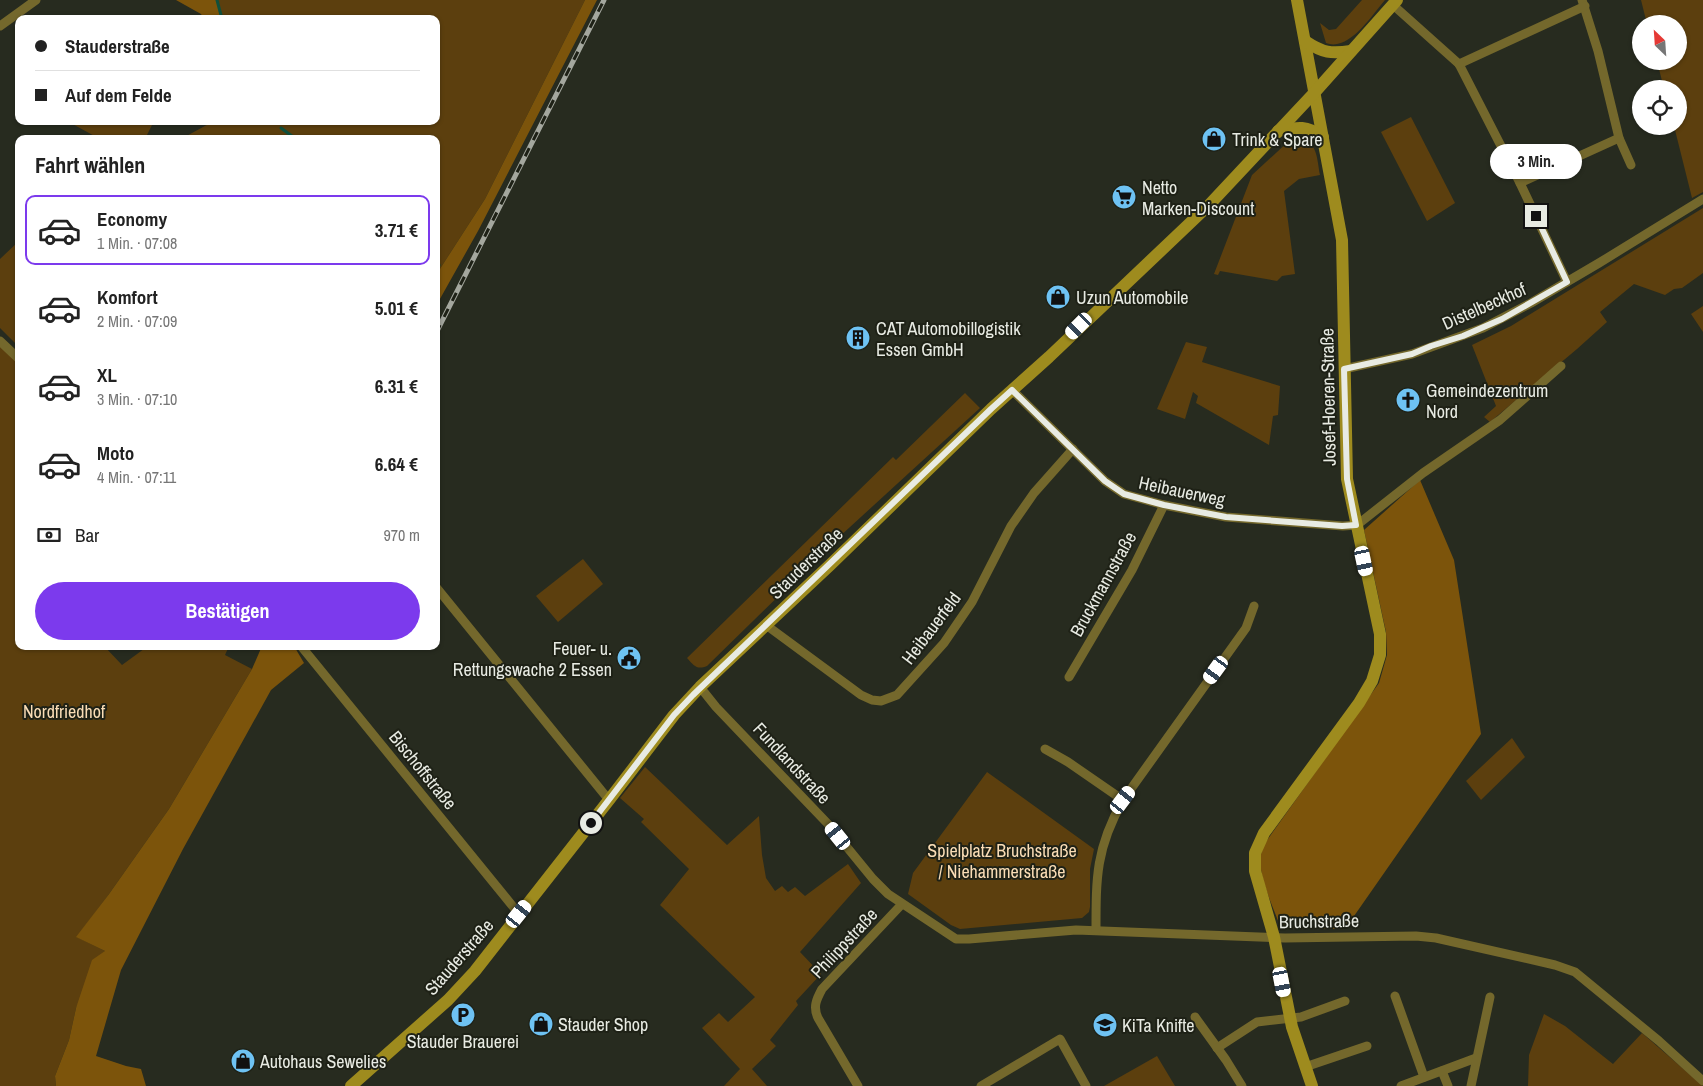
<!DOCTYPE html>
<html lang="de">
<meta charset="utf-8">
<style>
:root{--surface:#fff;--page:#f6f6f6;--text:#222;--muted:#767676;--line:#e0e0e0;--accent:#7c3aed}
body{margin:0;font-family:"Archivo Narrow",sans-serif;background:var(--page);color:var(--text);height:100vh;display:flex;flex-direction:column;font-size:19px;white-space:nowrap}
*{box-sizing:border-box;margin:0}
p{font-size:16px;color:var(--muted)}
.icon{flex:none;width:28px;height:28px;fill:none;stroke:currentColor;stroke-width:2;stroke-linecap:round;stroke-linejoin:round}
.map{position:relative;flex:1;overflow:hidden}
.details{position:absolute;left:15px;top:135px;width:425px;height:515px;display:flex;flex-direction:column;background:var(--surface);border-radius:10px;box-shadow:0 1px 4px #0004}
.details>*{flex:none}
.top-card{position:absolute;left:15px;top:15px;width:425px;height:110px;border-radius:10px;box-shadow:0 1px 4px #0004;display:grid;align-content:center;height:110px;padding:0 20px;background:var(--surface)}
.needle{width:32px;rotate:335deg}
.fabs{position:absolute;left:1632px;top:15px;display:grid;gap:10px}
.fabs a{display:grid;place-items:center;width:55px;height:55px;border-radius:50%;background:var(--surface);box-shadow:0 1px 4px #0004;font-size:25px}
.end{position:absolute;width:22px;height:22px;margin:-11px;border:6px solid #e8ebe3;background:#111;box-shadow:0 0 0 2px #111}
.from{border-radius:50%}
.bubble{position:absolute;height:35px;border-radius:18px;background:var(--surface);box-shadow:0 1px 4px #0004;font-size:16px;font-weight:800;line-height:35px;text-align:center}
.car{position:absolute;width:15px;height:30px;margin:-15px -8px;border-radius:6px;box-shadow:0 0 4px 1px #0007;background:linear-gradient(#fff 24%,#345 0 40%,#fff 0 76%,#345 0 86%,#fff 0)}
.top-card b{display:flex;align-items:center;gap:18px;height:48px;font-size:19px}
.top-card b+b{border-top:1px solid var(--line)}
.top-card i{width:12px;height:12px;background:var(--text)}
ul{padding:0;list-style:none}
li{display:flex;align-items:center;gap:15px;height:70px;margin:0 10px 8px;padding:0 10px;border:2px solid transparent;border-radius:10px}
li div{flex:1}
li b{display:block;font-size:19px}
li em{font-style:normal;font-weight:800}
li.current{border-color:var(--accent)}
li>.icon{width:45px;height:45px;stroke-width:1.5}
h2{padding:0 20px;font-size:22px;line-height:60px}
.pay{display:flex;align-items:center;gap:12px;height:55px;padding:0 20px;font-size:19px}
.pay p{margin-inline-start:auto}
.primary-button{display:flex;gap:10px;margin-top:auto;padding:10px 20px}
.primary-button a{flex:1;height:58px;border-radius:30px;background:var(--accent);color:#fff;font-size:20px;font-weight:800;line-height:58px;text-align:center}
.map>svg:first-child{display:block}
.green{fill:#5c3f0e}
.forest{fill:#7c540b}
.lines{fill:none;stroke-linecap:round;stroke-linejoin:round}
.stream{stroke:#0f503c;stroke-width:3}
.street{stroke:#74682c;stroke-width:9}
.secondary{stroke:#9e8b1e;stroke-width:12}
.rail-casing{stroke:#a4a79e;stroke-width:5}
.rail{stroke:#1e2116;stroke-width:3;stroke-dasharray:9;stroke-linecap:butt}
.route{stroke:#e8ebe3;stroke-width:6}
.labels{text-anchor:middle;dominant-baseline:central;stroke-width:4;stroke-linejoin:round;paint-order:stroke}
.poi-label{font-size:18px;fill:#e8ebe3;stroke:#1e2116;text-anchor:start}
.street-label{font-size:18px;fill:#e8ebe3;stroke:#1e2116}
.park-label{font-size:18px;fill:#faddb6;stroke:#1e2116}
</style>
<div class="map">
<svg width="1703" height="1086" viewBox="0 0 1703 1086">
<rect width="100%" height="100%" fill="#272b1f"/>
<g class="green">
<polygon points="217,0 585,0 485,199 436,275 436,139 181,139 214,121 436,121 436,19 221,19"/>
<path d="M 1362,0 L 1385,0 C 1372,15 1349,52 1326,43 L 1320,23 L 1329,30 L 1336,29 Z"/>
<polygon points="1641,0 1703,0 1703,192 1692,198 1674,126 1679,126 1679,89 1664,89 1657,61 1679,61 1679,24 1647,24"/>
<polygon points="1411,117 1455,203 1427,221 1381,132"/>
<polygon points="67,121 154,121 145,139 100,139"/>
<path d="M 1299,138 C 1318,141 1317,160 1320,175 L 1299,179 L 1284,191 L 1295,274 L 1282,276 L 1277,281 L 1220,271 L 1218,275 L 1214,274 L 1252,175 L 1290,140 Z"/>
<polygon points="1703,208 1703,273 1682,288 1674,289 1665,295 1634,284 1600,312 1607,322 1577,349 1490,422 1484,417 1496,406 1472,345 1511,326"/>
<polygon points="19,241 19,347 0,328 0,259"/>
<polygon points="1703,306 1703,332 1691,314"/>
<polygon points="0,342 19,361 19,646 104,646 122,665 148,646 229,646 225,655 252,669 169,809 109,894 77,937 105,951 76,1008 69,1040 55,1076 56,1086 0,1086"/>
<polygon points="1186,342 1207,347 1202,362 1280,386 1278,415 1273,416 1269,445 1196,403 1198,396 1193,392 1185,419 1157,409"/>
<path d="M 965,393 L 980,408 L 838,538 L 707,666 C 697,670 694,666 687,658 L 893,457 L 896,460 Z"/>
<polygon points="583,559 603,584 558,622 536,596"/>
<polygon points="1512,738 1525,757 1481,800 1466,781"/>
<polygon points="645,767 727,845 759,816 762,855 766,878 775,891 782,886 788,892 795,887 805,896 848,864 861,883 800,952 821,974 796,1001 798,1005 770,1040 776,1046 752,1069 767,1086 724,1086 740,1069 702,1028 719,1013 728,1022 755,997 660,905 689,869 641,822 644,819 620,798"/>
<polygon points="987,772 1094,849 1090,869 1090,907 1089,912 1082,918 960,929 951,925 908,894 913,873"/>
<polygon points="1544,1014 1565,1026 1613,1064 1642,1033 1703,1086 1528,1086 1529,1055"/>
<polygon points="1157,1056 1175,1086 1104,1086"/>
</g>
<g class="forest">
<polygon points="176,0 217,0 221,19 204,19 201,14"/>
<polygon points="585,0 597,0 478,231 436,306 436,275 485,199"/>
<path d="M 1420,480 L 1454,560 L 1481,734 L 1345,929 L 1281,928 C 1274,910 1261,881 1260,862 C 1260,855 1262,849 1265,843 L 1379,683 L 1387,655 L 1386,632 L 1364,530 Z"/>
<polygon points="262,646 294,646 304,663 271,690 183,849 121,970 96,1056 126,1066 141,1069 146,1086 56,1086 55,1076 69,1040 76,1008 92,960 105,951 76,937 109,894 169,809 252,669"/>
</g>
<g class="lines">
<g class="stream">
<polyline points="217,0 222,19"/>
<polyline points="281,128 296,139"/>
<polyline points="436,258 439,265"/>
</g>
<g class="street">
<polyline points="1582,0 1598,51 1619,138 1631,165"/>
<polyline points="1393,5 1459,64 1520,183 1567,282"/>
<polyline points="0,26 36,0"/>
<polyline points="1459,64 1585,6"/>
<polyline points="1520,183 1619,138"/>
<polyline points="0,341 19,359"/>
<polyline points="1344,369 1412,354 1483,328 1531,303 1599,263 1703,199"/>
<polyline points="1012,390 1105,481 1124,494 1164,505 1226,517 1343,526 1357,525 1423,473 1500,420 1561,366"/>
<polyline points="436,587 609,800"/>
<polyline points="766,625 861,695 872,700 881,701 897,695 944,643 972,602 1011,526 1034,493 1073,449"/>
<polyline points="301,646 519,914"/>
<polyline points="1069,677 1132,570 1164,505"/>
<polyline points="700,687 716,707 828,824 873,879 888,894 956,939 969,939 1076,930 1285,938 1416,936 1436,938 1555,965 1575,972 1659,1041 1703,1081"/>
<polyline points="1045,749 1068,762 1123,800"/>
<path d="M 1096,930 C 1096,877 1096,848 1123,800 L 1246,628 L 1254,606"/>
<polyline points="1395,996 1424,1077"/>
<polyline points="1195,1017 1226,1060 1242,1086"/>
<polyline points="1217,1048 1257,1022 1301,1017 1345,1001"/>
<polyline points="1305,1067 1367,1046"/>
<polyline points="1442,1071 1448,1086"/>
<path d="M 858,1086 L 818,1018 C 813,1007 816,1000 822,989 L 902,904"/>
<polyline points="981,1086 1060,1039 1086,1086"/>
<polyline points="1401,1086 1476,1058"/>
<polyline points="1471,1086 1490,997"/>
</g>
<g class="secondary">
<polyline points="1297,0 1342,240 1347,479 1380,634 1380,655 1372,681 1359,703 1264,833 1255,853 1255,871 1274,937 1292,1027 1312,1086"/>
<path d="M 1305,41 C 1323,53 1331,54 1351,51"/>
<path d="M 1278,131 C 1298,127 1306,125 1323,137"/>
<polyline points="351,1086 448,1000 475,971 609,800 674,715 700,687 830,565 991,409 1049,357 1209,205 1315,92 1397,0"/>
</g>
<defs>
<polyline id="rail" points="436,333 604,0"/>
</defs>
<use href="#rail" class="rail-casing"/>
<use href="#rail" class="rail"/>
</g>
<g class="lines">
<polyline class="route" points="591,823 674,715 693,695 991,409 1012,390 1105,481 1124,494 1164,505 1226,517 1342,526 1356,525 1347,479 1344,369 1412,354 1431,346 1463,336 1502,319 1567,282 1536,216"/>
</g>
<defs>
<symbol id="shop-disc" viewBox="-11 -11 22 22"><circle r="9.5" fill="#6ec2f3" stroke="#1e2116"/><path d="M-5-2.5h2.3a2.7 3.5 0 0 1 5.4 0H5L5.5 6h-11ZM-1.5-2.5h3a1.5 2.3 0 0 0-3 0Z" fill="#111"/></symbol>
<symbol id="supermarket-disc" viewBox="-11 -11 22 22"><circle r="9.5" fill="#6ec2f3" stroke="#1e2116"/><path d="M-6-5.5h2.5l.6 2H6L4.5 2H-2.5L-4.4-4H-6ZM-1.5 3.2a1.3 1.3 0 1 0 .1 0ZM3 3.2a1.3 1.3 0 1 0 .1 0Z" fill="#111"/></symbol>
<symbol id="building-disc" viewBox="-11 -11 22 22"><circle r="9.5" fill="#6ec2f3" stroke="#1e2116"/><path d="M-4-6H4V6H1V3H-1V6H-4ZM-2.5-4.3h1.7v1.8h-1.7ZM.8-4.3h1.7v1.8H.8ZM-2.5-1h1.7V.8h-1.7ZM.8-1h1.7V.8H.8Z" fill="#111"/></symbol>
<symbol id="church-disc" viewBox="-11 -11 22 22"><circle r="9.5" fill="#6ec2f3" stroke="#1e2116"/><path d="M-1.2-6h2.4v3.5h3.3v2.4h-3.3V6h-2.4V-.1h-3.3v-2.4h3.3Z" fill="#111"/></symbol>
<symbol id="civic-disc" viewBox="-11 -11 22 22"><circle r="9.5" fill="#6ec2f3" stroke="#1e2116"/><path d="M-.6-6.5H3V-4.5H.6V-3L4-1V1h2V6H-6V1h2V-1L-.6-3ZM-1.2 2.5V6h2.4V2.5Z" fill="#111"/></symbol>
<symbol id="parking-disc" viewBox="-11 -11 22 22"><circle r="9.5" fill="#6ec2f3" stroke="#1e2116"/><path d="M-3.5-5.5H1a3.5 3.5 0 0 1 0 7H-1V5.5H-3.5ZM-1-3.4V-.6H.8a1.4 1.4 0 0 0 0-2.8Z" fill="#111"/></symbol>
<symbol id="school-disc" viewBox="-11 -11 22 22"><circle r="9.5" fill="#6ec2f3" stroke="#1e2116"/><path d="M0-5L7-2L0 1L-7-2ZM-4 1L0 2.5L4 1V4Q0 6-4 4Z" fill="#111"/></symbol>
</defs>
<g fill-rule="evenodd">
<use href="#shop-disc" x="1200" y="125" width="28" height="28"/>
<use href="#supermarket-disc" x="1110" y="183" width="28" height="28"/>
<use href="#shop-disc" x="1044" y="283" width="28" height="28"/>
<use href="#building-disc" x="844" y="324" width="28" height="28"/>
<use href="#church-disc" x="1394" y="386" width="28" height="28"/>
<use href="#civic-disc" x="615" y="644" width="28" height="28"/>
<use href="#parking-disc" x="449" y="1001" width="28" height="28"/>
<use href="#shop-disc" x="527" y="1010" width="28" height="28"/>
<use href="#school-disc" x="1091" y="1011" width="28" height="28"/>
<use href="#shop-disc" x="229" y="1047" width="28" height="28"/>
</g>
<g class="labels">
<g class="poi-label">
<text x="1232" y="139">Trink &amp; Spare</text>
<text x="1142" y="187">Netto<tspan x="1142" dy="21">Marken-Discount</tspan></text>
<text x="1076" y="297">Uzun Automobile</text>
<text x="876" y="328">CAT Automobillogistik<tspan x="876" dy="21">Essen GmbH</tspan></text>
<text x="1426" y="390">Gemeindezentrum<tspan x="1426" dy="21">Nord</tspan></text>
<text x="612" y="648" text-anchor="end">Feuer- u.<tspan x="612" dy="21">Rettungswache 2 Essen</tspan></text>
<text x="558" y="1024">Stauder Shop</text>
<text x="1122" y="1025">KiTa Knifte</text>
<text x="463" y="1041" text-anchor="middle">Stauder Brauerei</text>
<text x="260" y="1061">Autohaus Sewelies</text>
</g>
<g class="street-label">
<text transform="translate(1484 306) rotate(-24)">Distelbeckhof</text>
<text transform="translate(1328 397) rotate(-91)">Josef-Hoeren-Straße</text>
<text transform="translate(1182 491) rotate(12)">Heibauerweg</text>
<text transform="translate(806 563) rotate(-44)">Stauderstraße</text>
<text transform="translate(1103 584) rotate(-61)">Bruckmannstraße</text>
<text transform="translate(931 628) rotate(-53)">Heibauerfeld</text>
<text transform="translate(792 763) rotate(47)">Fundlandstraße</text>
<text transform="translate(423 770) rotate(51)">Bischoffstraße</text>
<text transform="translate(1319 921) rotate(-1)">Bruchstraße</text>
<text transform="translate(844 943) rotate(-47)">Philippstraße</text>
<text transform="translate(459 957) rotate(-49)">Stauderstraße</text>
</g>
<g class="park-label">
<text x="64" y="711">Nordfriedhof</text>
<text x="1002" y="850">Spielplatz Bruchstraße<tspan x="1002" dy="21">/ Niehammerstraße</tspan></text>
</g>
</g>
</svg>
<div class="fabs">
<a><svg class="needle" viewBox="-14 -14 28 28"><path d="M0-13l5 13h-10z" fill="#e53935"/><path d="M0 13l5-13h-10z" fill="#767676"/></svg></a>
<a><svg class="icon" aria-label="locate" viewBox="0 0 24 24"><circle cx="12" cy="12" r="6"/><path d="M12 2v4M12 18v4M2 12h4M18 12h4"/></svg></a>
</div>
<i class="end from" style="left:591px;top:823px"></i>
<i class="end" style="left:1536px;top:216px"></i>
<div class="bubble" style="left:1490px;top:144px;width:92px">3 Min.</div>
<i class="car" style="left:1079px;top:326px;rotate:225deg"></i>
<i class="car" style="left:1364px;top:561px;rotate:168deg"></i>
<i class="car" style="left:1216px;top:670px;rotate:216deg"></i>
<i class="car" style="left:1123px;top:800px;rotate:37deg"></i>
<i class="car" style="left:838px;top:836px;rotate:321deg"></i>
<i class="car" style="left:519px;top:914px;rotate:39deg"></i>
<i class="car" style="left:1282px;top:982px;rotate:169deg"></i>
<div class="top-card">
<b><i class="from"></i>Stauderstraße</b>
<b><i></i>Auf dem Felde</b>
</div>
<section class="details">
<h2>Fahrt wählen</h2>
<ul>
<li class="current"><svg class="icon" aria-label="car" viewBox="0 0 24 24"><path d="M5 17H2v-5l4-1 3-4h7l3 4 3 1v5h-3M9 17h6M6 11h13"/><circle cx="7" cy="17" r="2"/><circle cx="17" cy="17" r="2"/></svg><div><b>Economy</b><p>1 Min. · 07:08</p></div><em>3.71 €</em></li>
<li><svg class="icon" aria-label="car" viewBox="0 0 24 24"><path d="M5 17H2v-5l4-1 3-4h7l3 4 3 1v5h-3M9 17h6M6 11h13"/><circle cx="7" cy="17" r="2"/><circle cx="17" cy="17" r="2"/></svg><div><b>Komfort</b><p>2 Min. · 07:09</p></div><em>5.01 €</em></li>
<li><svg class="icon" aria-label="car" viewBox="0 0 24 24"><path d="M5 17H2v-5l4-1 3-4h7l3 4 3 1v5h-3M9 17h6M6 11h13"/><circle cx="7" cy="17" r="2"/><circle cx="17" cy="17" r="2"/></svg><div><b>XL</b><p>3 Min. · 07:10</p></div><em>6.31 €</em></li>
<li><svg class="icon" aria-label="car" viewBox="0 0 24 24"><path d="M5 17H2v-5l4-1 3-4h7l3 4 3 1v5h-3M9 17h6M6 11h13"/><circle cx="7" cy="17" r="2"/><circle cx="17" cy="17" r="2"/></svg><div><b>Moto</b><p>4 Min. · 07:11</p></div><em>6.64 €</em></li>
</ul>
<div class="pay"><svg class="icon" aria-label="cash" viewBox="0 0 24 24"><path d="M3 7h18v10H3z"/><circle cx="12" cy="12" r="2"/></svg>Bar<p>970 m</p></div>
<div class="primary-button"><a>Bestätigen</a></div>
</section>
</div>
